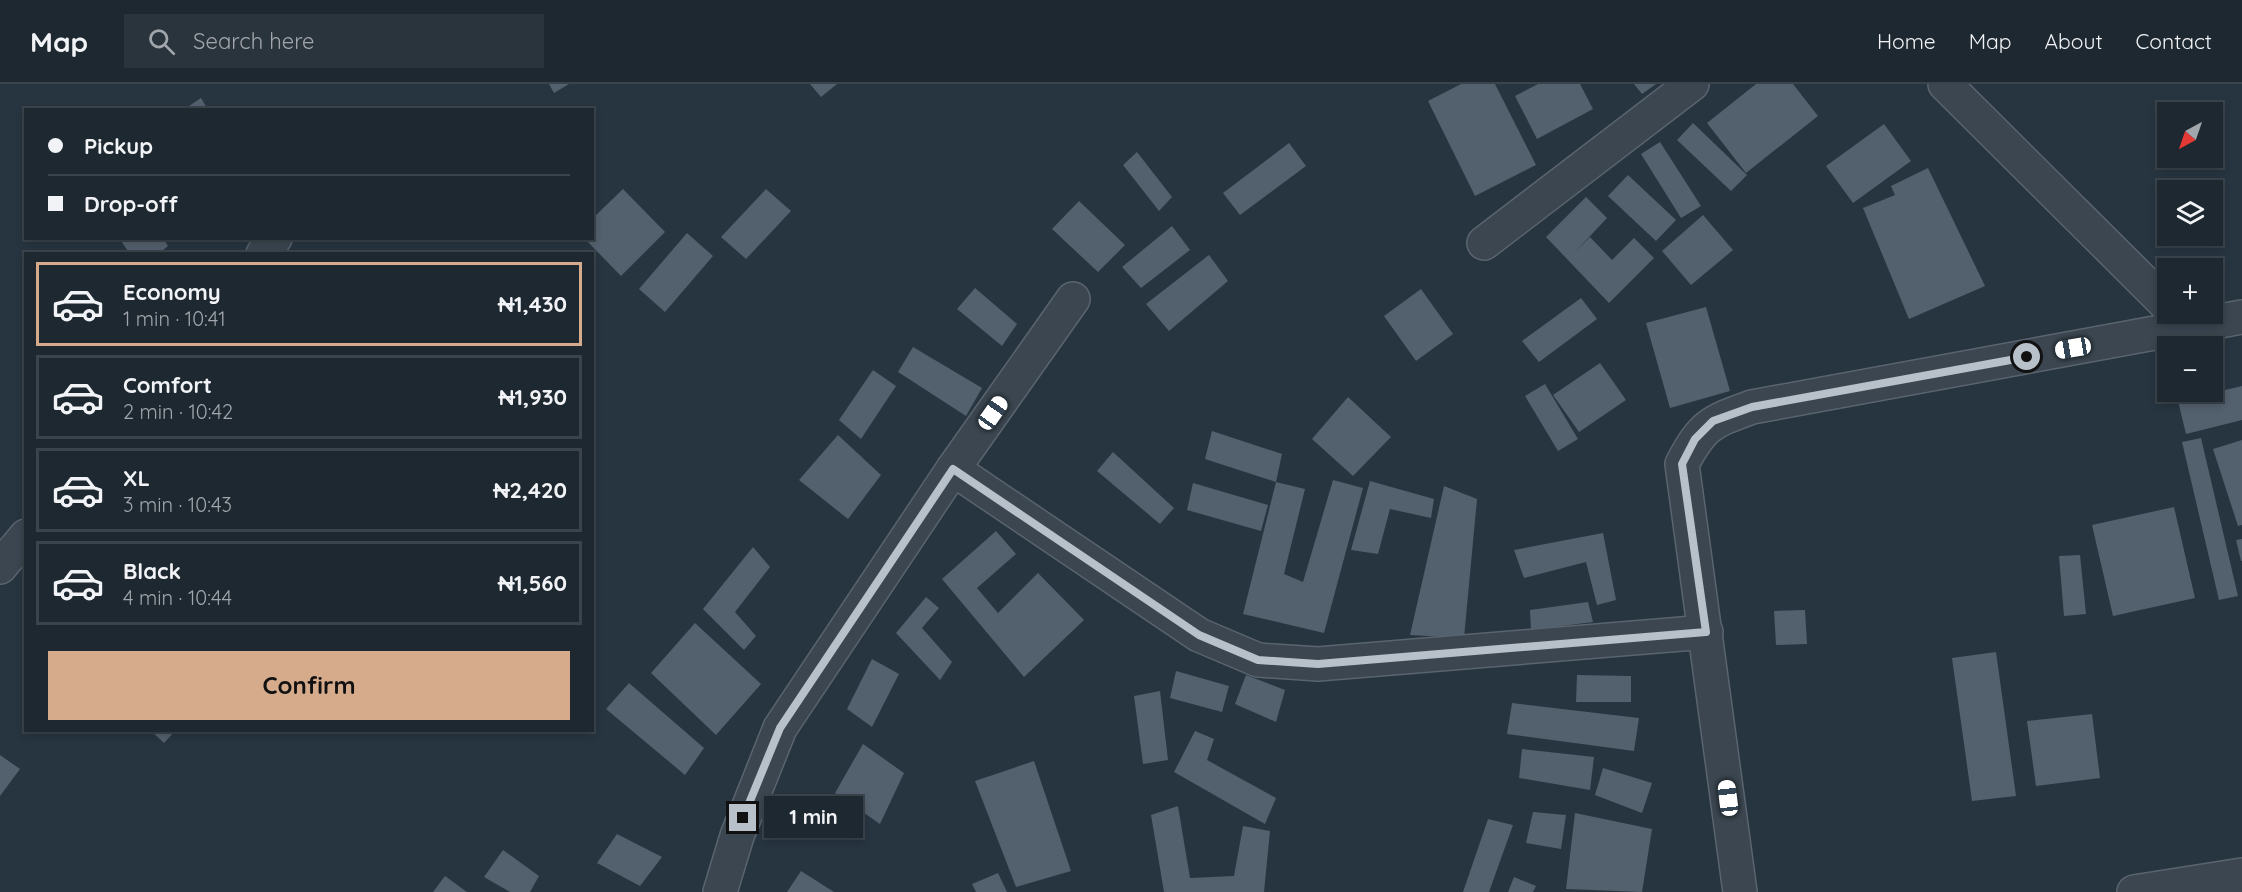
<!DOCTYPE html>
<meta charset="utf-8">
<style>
:root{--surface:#1d2830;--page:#2a343c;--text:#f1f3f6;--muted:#a0a6ab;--line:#3b444c;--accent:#d6ab8b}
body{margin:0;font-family:Quicksand,sans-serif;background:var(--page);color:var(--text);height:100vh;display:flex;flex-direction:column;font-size:22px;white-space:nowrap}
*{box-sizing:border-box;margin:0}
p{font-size:20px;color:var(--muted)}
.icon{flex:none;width:33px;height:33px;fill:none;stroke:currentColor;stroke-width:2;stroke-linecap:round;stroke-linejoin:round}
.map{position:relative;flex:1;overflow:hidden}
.details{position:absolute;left:24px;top:168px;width:570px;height:480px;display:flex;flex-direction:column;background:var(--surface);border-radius:0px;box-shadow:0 3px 9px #0003,0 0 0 2px var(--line)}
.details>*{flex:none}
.guide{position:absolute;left:24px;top:24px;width:570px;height:132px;border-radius:0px;box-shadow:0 3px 9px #0003,0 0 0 2px var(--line);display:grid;align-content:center;height:132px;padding:0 24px;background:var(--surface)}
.needle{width:39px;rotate:220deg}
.tools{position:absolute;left:2157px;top:18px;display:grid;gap:12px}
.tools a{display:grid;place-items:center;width:66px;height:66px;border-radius:0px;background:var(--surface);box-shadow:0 3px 9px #0003,0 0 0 2px var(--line);font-size:30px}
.end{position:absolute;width:27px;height:27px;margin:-14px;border:8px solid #b8c1ca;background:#111;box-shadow:0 0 0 3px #111}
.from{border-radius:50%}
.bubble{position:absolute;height:42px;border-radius:0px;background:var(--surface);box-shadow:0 3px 9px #0003,0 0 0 2px var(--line);font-size:20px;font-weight:800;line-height:42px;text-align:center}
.car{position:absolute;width:18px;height:36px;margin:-18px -9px;border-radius:8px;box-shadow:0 0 4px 2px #0007;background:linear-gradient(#fff 24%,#345 0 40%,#fff 0 76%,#345 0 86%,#fff 0)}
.guide b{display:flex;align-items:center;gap:21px;height:57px;font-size:22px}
.guide b+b{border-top:2px solid var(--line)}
.guide i{width:15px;height:15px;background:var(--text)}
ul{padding:10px 0 0;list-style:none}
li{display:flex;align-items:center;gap:18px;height:84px;margin:0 12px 9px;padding:0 12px;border:3px solid var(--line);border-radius:0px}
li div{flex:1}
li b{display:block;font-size:22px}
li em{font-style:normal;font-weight:800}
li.selected{border-color:var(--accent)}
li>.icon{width:54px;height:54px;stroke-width:1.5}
.button{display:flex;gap:12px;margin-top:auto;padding:12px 24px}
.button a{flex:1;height:69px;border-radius:0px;background:var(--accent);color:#111;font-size:24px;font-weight:800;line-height:69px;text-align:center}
header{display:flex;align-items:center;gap:36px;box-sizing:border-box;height:84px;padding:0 30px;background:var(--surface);border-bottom:2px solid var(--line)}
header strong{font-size:28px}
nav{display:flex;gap:33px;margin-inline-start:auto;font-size:21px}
.search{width:420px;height:54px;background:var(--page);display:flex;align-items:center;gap:15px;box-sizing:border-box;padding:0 21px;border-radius:0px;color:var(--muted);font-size:22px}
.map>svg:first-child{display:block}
.building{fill:#53606d}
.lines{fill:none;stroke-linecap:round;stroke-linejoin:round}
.minor-casing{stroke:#59646e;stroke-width:36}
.minor{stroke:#3b4650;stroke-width:33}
.route{stroke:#b8c1ca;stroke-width:8}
</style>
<header>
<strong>Map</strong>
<div class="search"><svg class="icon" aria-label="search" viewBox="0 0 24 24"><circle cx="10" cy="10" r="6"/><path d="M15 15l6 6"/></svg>Search here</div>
<nav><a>Home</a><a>Map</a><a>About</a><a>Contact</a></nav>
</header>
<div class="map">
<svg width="2242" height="808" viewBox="0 0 2242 808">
<rect width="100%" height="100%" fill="#273540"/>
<g class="building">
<polygon points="549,0 569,0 554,9"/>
<polygon points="810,0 837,0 821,13"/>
<polygon points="1461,0 1495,0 1536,81 1475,112 1428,17"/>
<polygon points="1538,0 1580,0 1593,25 1537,55 1515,12"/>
<polygon points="1634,0 1656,0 1642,10"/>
<polygon points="1756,0 1793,0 1818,32 1746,89 1707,39"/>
<polygon points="201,14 208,26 183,26"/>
<polygon points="1693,39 1747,91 1731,107 1677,56"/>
<polygon points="1884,40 1911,77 1853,119 1826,82"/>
<polygon points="1660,58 1701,122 1681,134 1641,70"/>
<polygon points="1289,59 1306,82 1240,131 1223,109"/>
<polygon points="1137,68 1172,113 1159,127 1123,81"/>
<polygon points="1928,84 1985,202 1909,235 1863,124 1895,111 1891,102"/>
<polygon points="1628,91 1676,136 1656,157 1608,112"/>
<polygon points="623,105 665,148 621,192 584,154 592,154 592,135"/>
<polygon points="766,105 791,127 746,175 721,153"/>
<polygon points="1586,113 1607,134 1576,167 1590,153 1612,176 1634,154 1654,174 1609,219 1546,153"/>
<polygon points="1079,117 1125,161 1098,188 1052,145"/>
<polygon points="1703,131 1733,166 1691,201 1662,167"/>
<polygon points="1172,142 1190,166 1141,204 1122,183"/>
<polygon points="687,149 713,172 665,228 639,205"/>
<polygon points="119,154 163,154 168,162 158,170 130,170"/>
<polygon points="1209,171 1228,197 1169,247 1146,220"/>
<polygon points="975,204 1017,240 1002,262 957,225"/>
<polygon points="1421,205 1453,250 1416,277 1384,232"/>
<polygon points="1581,214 1597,235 1539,278 1522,257"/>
<polygon points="1706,223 1730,307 1670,324 1646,239"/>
<polygon points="913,263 982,304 966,332 898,288"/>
<polygon points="1600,279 1626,316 1579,348 1553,311"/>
<polygon points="873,286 896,302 861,355 839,336"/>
<polygon points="1545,300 1578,355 1558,367 1525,312"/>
<polygon points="2242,302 2242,336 2186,350 2178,317"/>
<polygon points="1348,313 1391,353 1353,392 1312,355"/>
<polygon points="1212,347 1282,370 1276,398 1205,375"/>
<polygon points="838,351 881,391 848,435 799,396"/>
<polygon points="2201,354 2238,512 2219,516 2182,358"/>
<polygon points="2242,356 2242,441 2238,442 2213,365"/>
<polygon points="1113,368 1174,424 1160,440 1097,387"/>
<polygon points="1333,396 1363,404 1324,549 1243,530 1276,398 1305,405 1284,490 1303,498"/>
<polygon points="1370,397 1434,415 1431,434 1390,425 1378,470 1351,466"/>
<polygon points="1193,399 1268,421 1261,447 1187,426"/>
<polygon points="1444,402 1477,415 1464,554 1410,551"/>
<polygon points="2174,423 2195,514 2113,532 2092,441"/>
<polygon points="996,447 1016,470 977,504 998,529 1038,489 1084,536 1024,593 942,495"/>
<polygon points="1603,449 1616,516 1597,521 1586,478 1524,494 1514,466"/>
<polygon points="2242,455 2242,477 2241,477 2236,456"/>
<polygon points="753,463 770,483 735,528 756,552 744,566 703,525"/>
<polygon points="2080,471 2086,530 2064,532 2059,472"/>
<polygon points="926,513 939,524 922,544 952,578 940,596 896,549"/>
<polygon points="1588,518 1593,538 1531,546 1530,526"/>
<polygon points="1805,526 1807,560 1776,561 1774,527"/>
<polygon points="695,539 761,600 716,651 651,589"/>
<polygon points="1996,568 2016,712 1972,717 1952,574"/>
<polygon points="872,575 899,590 872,643 847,625"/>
<polygon points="1176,587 1229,602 1222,628 1170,614"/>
<polygon points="1246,591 1285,606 1276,638 1235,620"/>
<polygon points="1577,591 1631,592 1631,618 1576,618"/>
<polygon points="629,599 704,664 685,691 606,625"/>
<polygon points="1160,607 1168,676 1143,680 1134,612"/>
<polygon points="1512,619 1639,634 1634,667 1507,650"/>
<polygon points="2092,630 2100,694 2036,702 2027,637"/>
<polygon points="150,646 176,646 164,659"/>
<polygon points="1195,647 1214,655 1207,676 1276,714 1265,740 1174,688"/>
<polygon points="863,660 904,689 880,740 835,709"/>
<polygon points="1522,665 1594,673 1590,706 1519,694"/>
<polygon points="0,671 20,685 0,712"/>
<polygon points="1034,677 1071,787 1016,803 975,697"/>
<polygon points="1603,684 1652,699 1642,729 1595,711"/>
<polygon points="1178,722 1190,794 1234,792 1243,742 1270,747 1264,808 1164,808 1151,731"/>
<polygon points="1533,728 1566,731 1561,765 1526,759"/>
<polygon points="1575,729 1652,745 1642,808 1566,805"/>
<polygon points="1488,735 1513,741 1489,808 1463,808"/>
<polygon points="617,750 662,773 640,802 597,779"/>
<polygon points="503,766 539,792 530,808 510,808 484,793"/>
<polygon points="801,787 834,808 787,808"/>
<polygon points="998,789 1007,808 976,808 972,800"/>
<polygon points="445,792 467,808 433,808"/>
<polygon points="1514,793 1536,802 1533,808 1508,808"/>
</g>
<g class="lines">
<defs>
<g id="minor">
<polyline points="1945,0 2168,222"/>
<polyline points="1484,159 1692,0"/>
<polyline points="263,170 275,154"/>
<polyline points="953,385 1199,551 1258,576 1318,580 1706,548"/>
<polyline points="0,483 26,452"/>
<polyline points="720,808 737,752 780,644 953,385 1073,215"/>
<path d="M 1740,808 L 1682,380 C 1703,340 1711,338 1752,323 L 2242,233"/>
<polyline points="2134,808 2242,791"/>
</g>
</defs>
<use href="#minor" class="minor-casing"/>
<use href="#minor" class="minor"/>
</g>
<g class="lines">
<polyline class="route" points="743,734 780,644 953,385 1199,551 1258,576 1318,580 1706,548 1682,380 1695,355 1713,337 1752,323 2027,273"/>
</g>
</svg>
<div class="tools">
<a><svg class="needle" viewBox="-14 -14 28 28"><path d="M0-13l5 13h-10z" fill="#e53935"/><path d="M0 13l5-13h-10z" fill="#a0a6ab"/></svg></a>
<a><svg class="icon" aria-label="layers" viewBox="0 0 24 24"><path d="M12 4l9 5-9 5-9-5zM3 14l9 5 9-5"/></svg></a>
<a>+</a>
<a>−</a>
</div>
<i class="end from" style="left:2027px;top:273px"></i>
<i class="end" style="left:743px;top:734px"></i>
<div class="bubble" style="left:764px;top:712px;width:99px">1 min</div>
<i class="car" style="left:2073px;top:264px;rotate:260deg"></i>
<i class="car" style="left:993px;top:329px;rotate:35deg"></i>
<i class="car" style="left:1728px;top:714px;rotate:353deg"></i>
<div class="guide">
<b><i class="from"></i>Pickup</b>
<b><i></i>Drop-off</b>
</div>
<section class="details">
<ul>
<li class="selected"><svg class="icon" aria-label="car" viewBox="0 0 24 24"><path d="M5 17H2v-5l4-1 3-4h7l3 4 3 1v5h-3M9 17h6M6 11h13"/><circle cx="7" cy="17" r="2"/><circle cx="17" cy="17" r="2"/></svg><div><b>Economy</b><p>1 min · 10:41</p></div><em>₦1,430</em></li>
<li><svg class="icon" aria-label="car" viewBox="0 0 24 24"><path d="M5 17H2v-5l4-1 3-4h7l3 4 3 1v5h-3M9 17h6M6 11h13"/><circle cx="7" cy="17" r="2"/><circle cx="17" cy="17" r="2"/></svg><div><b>Comfort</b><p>2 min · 10:42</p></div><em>₦1,930</em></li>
<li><svg class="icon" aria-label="car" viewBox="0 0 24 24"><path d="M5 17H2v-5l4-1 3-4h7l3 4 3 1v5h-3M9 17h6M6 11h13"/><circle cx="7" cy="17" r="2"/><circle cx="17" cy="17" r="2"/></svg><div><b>XL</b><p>3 min · 10:43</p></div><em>₦2,420</em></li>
<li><svg class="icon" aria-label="car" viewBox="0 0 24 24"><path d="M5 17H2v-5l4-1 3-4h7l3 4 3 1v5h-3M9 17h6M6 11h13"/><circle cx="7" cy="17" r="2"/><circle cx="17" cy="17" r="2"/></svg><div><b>Black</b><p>4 min · 10:44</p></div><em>₦1,560</em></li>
</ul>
<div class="button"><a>Confirm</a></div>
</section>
</div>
